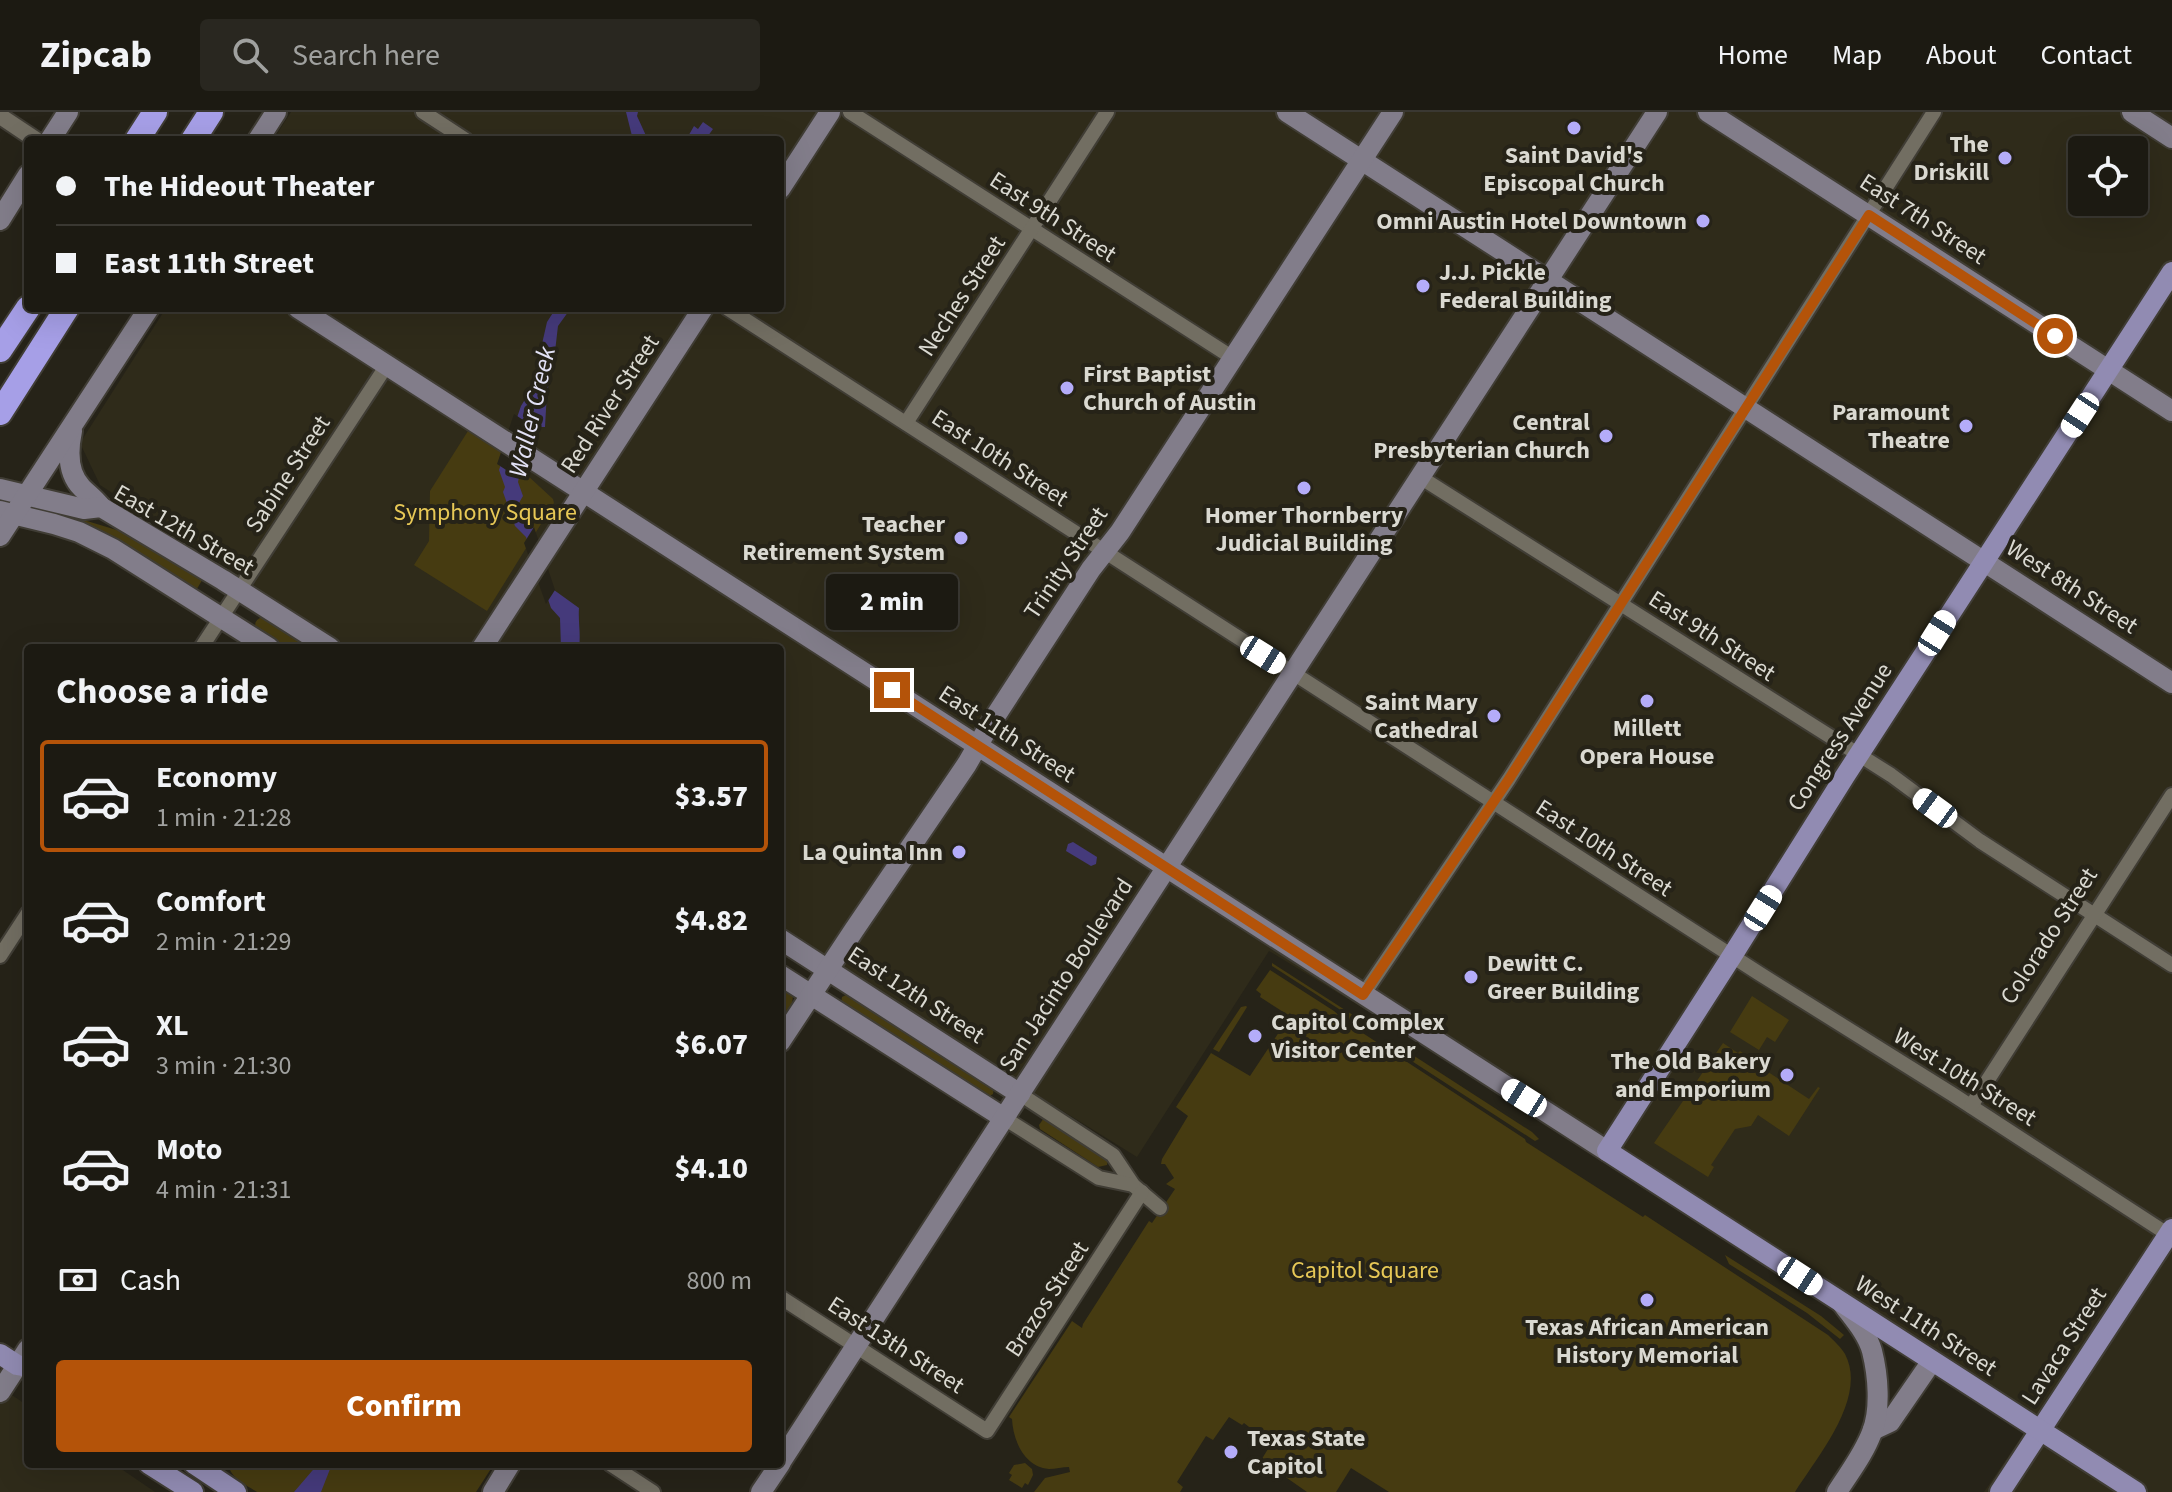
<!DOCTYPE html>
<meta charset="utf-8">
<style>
:root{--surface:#1c1a12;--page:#292720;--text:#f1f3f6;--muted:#a0a19f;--line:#3a3832;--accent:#b45309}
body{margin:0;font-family:"Source Sans 3",sans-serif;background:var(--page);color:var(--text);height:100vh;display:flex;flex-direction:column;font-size:30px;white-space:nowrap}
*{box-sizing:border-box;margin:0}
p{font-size:26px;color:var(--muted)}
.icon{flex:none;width:44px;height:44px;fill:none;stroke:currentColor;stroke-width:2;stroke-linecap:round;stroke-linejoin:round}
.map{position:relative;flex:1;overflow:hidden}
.drawer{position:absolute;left:24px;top:532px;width:760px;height:824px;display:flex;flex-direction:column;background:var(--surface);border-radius:8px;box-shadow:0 8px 32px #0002,0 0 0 2px var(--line)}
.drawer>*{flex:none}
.banner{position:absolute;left:24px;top:24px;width:760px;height:176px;border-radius:8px;box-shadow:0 8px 32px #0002,0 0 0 2px var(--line);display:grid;align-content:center;height:176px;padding:0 32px;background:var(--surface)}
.buttons{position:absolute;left:2068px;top:24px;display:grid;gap:16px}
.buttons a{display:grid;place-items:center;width:80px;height:80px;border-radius:8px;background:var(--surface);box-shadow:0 8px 32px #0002,0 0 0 2px var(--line);font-size:40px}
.end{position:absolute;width:36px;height:36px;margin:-18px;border:10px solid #b45309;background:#fff;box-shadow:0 0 0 4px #fff}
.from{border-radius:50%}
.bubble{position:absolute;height:56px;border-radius:8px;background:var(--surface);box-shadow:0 8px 32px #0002,0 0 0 2px var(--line);font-size:26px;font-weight:800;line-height:56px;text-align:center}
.car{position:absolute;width:24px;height:48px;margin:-24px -12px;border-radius:10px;box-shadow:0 0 6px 2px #0007;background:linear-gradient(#fff 24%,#345 0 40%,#fff 0 76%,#345 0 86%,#fff 0)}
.banner b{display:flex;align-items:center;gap:28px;height:76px;font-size:30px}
.banner b+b{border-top:2px solid var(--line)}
.banner i{width:20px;height:20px;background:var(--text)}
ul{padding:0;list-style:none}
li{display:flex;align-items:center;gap:24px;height:112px;margin:0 16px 12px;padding:0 16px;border:4px solid transparent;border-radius:8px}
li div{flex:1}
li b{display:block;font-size:30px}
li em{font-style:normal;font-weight:800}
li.current{border-color:var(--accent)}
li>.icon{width:72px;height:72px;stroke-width:1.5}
h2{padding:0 32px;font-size:36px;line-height:96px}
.pay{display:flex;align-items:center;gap:20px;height:88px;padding:0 32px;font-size:30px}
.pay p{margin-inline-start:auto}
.cta{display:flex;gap:16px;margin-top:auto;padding:16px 32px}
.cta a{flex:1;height:92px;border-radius:8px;background:var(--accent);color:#fff;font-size:32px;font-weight:800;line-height:92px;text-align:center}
header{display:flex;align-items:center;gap:48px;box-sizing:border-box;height:112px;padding:0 40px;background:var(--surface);border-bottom:2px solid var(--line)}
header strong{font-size:38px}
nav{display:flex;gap:44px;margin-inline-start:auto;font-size:28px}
.search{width:560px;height:72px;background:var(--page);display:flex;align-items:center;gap:20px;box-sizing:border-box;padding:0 28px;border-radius:8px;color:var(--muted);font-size:30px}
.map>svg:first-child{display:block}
.built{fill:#2f2b1a;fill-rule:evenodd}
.green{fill:#463b11}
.water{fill:#453a7b}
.pier{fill:#262318}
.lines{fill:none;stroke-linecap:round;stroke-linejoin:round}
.minor-casing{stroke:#403d35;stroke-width:18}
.tertiary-casing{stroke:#403d35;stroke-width:20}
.secondary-casing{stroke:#403d35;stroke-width:24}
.primary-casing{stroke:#403d35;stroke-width:24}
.motorway-casing{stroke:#403d35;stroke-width:28}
.minor{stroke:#726e62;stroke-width:14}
.tertiary{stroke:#726e62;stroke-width:16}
.secondary{stroke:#827d8a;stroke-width:20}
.primary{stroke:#918bb2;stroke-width:20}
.motorway{stroke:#a69fe7;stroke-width:24}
.route{stroke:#b45309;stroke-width:10}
.poi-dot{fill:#b4acf9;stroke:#262318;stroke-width:3}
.labels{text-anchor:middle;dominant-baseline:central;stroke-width:8;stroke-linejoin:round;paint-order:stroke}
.poi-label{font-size:24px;font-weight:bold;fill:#dad9d1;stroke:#262318;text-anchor:end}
.street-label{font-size:24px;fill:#dad9d1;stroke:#262318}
.park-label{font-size:24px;fill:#e7c856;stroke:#262318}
.water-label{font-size:26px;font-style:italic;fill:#e3e2f6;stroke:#262318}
</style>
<header>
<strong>Zipcab</strong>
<div class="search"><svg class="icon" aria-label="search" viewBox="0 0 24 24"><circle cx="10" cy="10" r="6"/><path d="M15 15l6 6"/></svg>Search here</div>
<nav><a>Home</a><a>Map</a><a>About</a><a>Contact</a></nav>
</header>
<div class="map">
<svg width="2172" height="1380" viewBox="0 0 2172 1380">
<rect width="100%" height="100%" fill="#262318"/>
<g class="built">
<path d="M 291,0 L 2172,0 L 2172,1380 L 1984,1380 L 2035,1305 L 1269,839 L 1137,1045 L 856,871 L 780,814 L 780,536 L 350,536 L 100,373 L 80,331 L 166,196 L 780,196 L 780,28 L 273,28 ZM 2082,38 L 2134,38 L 2134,90 L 2082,90 Z"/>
<polygon points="0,1275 28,1294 28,1352 114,1352 155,1380 0,1380"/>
</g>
<g class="green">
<polygon points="468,319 503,341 553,387 554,391 487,499 414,453 429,429 430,379"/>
<polygon points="77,406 130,422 204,465 195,480 75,410"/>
<path d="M 262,505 L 315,536 L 287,536 L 259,521 C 254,514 253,509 262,505 Z"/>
<polygon points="1272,851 1356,905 1353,910 1344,905 1339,897 1272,854"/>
<path d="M 1270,858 L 1334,899 L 1351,914 L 1350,917 L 1354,919 L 1355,916 L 1525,1027 L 1526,1030 L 1643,1105 L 1645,1103 L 1828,1223 C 1834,1229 1841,1235 1845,1242 C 1868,1286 1817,1345 1795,1380 L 1389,1380 L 1351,1356 L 1336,1380 L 1307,1380 L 1277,1359 L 1260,1350 L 1271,1332 L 1244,1311 L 1242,1313 L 1229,1305 L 1213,1328 L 1206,1324 L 1177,1370 L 1183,1375 L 1180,1380 L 1034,1380 L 1045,1366 L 1070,1360 L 1069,1355 C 1063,1355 1055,1357 1049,1357 C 1024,1355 1013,1328 1012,1307 L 1009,1305 L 1072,1209 L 1082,1216 L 1083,1212 L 1149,1109 L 1152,1111 L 1175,1077 L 1166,1072 L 1174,1066 L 1165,1052 L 1161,1052 L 1162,1047 L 1188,1004 L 1176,995 L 1211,941 L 1250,964 L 1285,911 L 1294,907 L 1290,901 L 1288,903 L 1260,885 L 1261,882 L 1256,878 Z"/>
<polygon points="780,873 793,884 792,892 780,910"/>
<polygon points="850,881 994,975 993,982 988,985 841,891 842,885"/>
<polygon points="1752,884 1789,908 1775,930 1767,925 1759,938 1730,920"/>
<polygon points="1246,894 1247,895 1219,940 1213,937 1241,895"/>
<polygon points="1388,927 1532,1020 1539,1027 1535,1029 1384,931"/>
<polygon points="1723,931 1738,941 1740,939 1756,950 1756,952 1809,987 1818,975 1820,976 1789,1024 1758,1003 1751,1014 1735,1017 1711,1053 1714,1055 1708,1065 1654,1031"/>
<polygon points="1044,1006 1108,1048 1107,1053 1098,1055 1040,1017 1039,1013"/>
<polygon points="1725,1143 1821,1204 1844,1223 1840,1227 1807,1201 1729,1152"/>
<polygon points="1025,1351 1032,1357 1033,1363 1028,1373 1025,1371 1022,1376 1009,1368 1012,1363 1009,1361 1014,1353"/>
<path d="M 228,1352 L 494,1352 L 476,1380 L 257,1380 C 245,1372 231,1367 228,1352 Z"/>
</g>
<g class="water">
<polygon points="626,0 638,0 637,4 648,28 633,28"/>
<polygon points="703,10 713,17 705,28 698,25 695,28 686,28 694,14 698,17"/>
<path d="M 556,196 L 571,196 L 558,214 L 554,248 L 547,280 L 545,315 L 534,315 L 525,337 L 518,370 L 523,384 L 516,396 L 521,408 L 533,415 L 554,478 L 579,496 C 578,510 581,522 579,536 L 561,536 L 560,506 L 551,496 L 526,425 L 515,414 L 503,380 L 505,375 L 499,358 L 521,294 L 529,281 L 534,267 L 547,210 Z"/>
<polygon points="1073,730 1097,745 1096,752 1091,754 1066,739 1068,732"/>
<polygon points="318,1352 332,1352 321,1380 294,1380"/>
</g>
<g class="pier">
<polygon points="514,302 540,319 537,319 529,338 523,365 520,367 497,352"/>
<polygon points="534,415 555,478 546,492 524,431"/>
</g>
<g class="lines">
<defs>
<g id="minor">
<polyline points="423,0 466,28"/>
<polyline points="850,0 1233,246"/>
<polyline points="727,196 1760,862 1952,982 2172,1125"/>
<polyline points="906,311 1107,0"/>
<polyline points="1420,365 1891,663 1980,729 2172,853"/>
<polyline points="201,536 387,253"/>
<polyline points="0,844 28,801"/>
<polyline points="1363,883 1509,667 1934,0"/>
<polyline points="1020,982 1113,1043 1133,1073 1160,1096"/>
<polyline points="1971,994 2172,683"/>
<polyline points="1004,1006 1099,1066 1133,1073"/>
<polyline points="780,1185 987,1319 1142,1080"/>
<polyline points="610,1352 653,1380"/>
</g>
<polyline id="tertiary" points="0,4 36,28"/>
<g id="secondary">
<polyline points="1287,0 2172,571"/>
<polyline points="1708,0 2172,299"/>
<polyline points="2132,0 2172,26"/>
<polyline points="50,28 68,0"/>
<polyline points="258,28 276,0"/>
<polyline points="780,77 830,0"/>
<polyline points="0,108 28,63"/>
<polyline points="298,196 1607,1039"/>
<path d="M 72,319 C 68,338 67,361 82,376 C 89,383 95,387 101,395"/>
<polyline points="0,377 84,397 101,395 223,468 330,536"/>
<polyline points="0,399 54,412 79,420 113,437 269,536"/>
<polyline points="0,424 149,196"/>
<polyline points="482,536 703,196"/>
<polyline points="780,827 1020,982"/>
<polyline points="780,863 1004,1006"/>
<polyline points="780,930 854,818 967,652 989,614 1091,457 1120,420 1393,0"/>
<polyline points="0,1280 28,1237"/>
<polyline points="1873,1318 1890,1310 1932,1249"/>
<polyline points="780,1351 1657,0"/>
<polyline points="493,1380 510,1352"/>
<polyline points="761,1380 780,1352"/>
<path d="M 1837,1380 C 1849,1361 1864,1342 1872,1320 C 1881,1297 1878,1263 1872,1239 C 1867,1221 1853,1206 1842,1191"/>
</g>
<g id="primary">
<polyline points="0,1242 17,1253 28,1255"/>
<polyline points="149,1352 193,1380"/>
<polyline points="194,1352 236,1380"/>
<polyline points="2000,1380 2172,1117"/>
<polyline points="2136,1380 1607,1039 1732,844 1845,664 2172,160"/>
</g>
<g id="motorway">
<polyline points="137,28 155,0"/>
<polyline points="193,28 211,0"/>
<polyline points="0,238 28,196"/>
<polyline points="0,301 67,196"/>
</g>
</defs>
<use href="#minor" class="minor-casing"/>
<use href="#tertiary" class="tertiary-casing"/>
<use href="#secondary" class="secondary-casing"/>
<use href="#primary" class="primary-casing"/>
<use href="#motorway" class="motorway-casing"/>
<use href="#minor" class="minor"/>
<use href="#tertiary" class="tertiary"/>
<use href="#secondary" class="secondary"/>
<use href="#primary" class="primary"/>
<use href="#motorway" class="motorway"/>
</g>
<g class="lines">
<polyline class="route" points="892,578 1363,883 1509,667 1869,103 2055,224"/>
</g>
<g class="poi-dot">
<circle cx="1574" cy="16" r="8"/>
<circle cx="2005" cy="46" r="8"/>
<circle cx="1703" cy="109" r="8"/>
<circle cx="1423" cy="174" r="8"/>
<circle cx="1067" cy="276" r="8"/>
<circle cx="1966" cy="314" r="8"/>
<circle cx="1606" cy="324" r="8"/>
<circle cx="1304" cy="376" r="8"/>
<circle cx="961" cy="426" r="8"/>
<circle cx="1647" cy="589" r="8"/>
<circle cx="1494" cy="604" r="8"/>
<circle cx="959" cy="740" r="8"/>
<circle cx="1471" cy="865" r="8"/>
<circle cx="1255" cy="924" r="8"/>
<circle cx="1787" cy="963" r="8"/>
<circle cx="1647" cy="1188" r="8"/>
<circle cx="1231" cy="1340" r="8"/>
</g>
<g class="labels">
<g class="poi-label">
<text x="1989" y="32">The<tspan x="1989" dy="28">Driskill</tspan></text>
<text x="1574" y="43" text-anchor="middle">Saint David's<tspan x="1574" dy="28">Episcopal Church</tspan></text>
<text x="1687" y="109">Omni Austin Hotel Downtown</text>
<text x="1439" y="160" text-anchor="start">J.J. Pickle<tspan x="1439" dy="28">Federal Building</tspan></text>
<text x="1083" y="262" text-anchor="start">First Baptist<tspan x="1083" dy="28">Church of Austin</tspan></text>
<text x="1950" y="300">Paramount<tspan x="1950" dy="28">Theatre</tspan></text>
<text x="1590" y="310">Central<tspan x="1590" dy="28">Presbyterian Church</tspan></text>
<text x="1304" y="403" text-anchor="middle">Homer Thornberry<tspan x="1304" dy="28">Judicial Building</tspan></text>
<text x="945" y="412">Teacher<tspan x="945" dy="28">Retirement System</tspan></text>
<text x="1478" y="590">Saint Mary<tspan x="1478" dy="28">Cathedral</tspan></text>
<text x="1647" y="616" text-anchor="middle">Millett<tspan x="1647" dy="28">Opera House</tspan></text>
<text x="943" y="740">La Quinta Inn</text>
<text x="1487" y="851" text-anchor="start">Dewitt C.<tspan x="1487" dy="28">Greer Building</tspan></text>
<text x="1271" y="910" text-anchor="start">Capitol Complex<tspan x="1271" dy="28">Visitor Center</tspan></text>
<text x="1771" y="949">The Old Bakery<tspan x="1771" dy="28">and Emporium</tspan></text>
<text x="1647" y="1215" text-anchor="middle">Texas African American<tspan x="1647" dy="28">History Memorial</tspan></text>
<text x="1247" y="1326" text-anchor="start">Texas State<tspan x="1247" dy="28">Capitol</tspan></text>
</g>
<g class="street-label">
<text transform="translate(1053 105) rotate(33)">East 9th Street</text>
<text transform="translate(1923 107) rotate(33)">East 7th Street</text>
<text transform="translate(962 184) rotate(-57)">Neches Street</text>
<text transform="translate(610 292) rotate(-57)">Red River Street</text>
<text transform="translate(1000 346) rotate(33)">East 10th Street</text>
<text transform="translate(288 362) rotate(-57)">Sabine Street</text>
<text transform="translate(184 418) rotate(30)">East 12th Street</text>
<text transform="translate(1066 451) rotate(-56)">Trinity Street</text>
<text transform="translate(2072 475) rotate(33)">West 8th Street</text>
<text transform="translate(1712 524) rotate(33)">East 9th Street</text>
<text transform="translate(1007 622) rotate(33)">East 11th Street</text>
<text transform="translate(1840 625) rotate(-57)">Congress Avenue</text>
<text transform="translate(1604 736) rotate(33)">East 10th Street</text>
<text transform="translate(2049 824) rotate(-57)">Colorado Street</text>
<text transform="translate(1066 863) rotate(-57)">San Jacinto Boulevard</text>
<text transform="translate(916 883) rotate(33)">East 12th Street</text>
<text transform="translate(1965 965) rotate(32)">West 10th Street</text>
<text transform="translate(1047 1187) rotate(-57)">Brazos Street</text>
<text transform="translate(1926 1214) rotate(33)">West 11th Street</text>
<text transform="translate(896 1233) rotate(33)">East 13th Street</text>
<text transform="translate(2064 1234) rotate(-57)">Lavaca Street</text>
</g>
<g class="park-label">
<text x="485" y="400">Symphony Square</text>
<text x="1365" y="1158">Capitol Square</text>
</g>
<g class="water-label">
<text transform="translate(532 300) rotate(-77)">Waller Creek</text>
</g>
</g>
</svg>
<div class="buttons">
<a><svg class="icon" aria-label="locate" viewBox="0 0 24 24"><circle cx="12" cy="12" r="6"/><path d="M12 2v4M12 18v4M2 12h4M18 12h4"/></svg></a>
</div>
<i class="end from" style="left:2055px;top:224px"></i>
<i class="end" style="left:892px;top:578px"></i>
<div class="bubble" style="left:826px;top:462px;width:132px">2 min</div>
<i class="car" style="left:2080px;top:303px;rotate:213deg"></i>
<i class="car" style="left:1937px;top:521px;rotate:32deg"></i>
<i class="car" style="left:1263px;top:543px;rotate:122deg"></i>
<i class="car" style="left:1935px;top:696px;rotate:306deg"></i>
<i class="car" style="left:1763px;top:796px;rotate:32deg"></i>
<i class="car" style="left:1524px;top:986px;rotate:302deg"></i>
<i class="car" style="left:1800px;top:1164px;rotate:123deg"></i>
<div class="banner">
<b><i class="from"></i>The Hideout Theater</b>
<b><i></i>East 11th Street</b>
</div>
<section class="drawer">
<h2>Choose a ride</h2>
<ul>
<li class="current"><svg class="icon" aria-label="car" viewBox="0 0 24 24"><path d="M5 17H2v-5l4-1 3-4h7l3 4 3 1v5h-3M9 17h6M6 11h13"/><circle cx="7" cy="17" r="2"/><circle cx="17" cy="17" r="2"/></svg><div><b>Economy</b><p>1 min · 21:28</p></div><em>$3.57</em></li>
<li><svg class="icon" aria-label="car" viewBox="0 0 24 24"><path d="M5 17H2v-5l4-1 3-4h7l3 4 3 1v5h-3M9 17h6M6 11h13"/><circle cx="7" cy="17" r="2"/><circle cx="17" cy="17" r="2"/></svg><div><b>Comfort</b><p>2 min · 21:29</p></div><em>$4.82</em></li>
<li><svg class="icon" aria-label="car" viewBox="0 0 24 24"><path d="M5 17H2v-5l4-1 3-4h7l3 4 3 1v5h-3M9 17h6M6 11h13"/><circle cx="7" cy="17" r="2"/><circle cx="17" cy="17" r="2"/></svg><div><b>XL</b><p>3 min · 21:30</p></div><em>$6.07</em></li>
<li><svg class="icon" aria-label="car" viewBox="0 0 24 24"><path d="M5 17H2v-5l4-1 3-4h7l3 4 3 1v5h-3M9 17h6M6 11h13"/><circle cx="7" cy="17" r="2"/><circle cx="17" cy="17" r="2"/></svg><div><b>Moto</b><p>4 min · 21:31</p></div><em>$4.10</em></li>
</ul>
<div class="pay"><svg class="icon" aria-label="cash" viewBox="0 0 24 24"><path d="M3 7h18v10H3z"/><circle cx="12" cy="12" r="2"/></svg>Cash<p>800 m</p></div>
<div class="cta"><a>Confirm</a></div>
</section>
</div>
